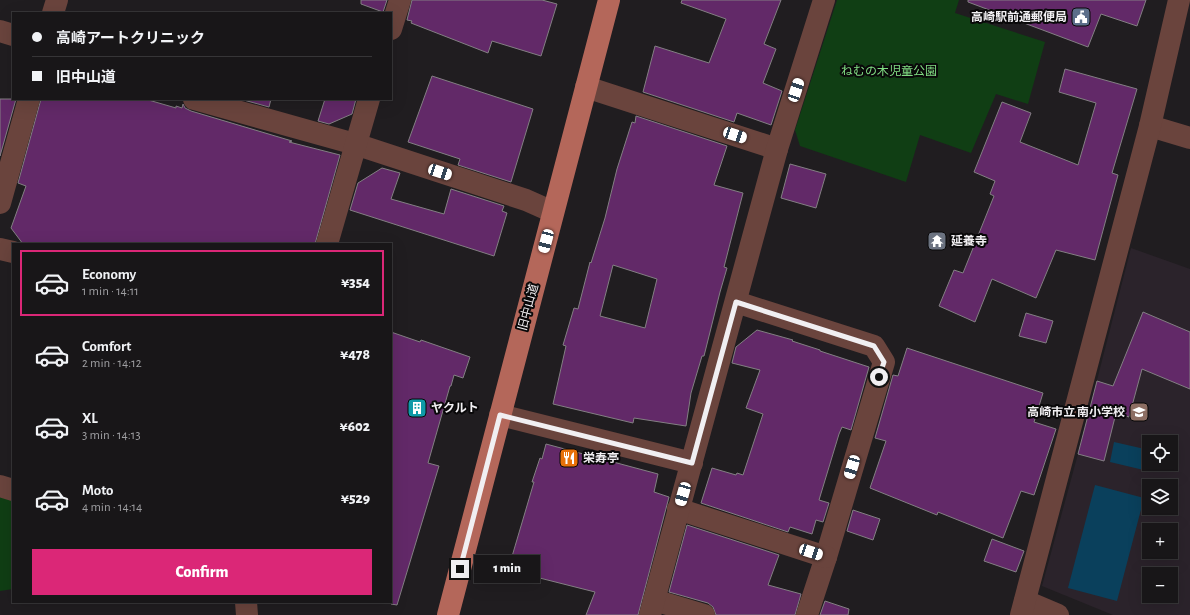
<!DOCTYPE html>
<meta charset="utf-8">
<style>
:root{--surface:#181618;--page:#252325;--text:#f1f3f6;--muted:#9f9fa2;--line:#363537;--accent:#db2777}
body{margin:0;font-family:"Alegreya Sans","Noto Sans JP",sans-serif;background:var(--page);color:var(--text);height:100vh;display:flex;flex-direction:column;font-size:15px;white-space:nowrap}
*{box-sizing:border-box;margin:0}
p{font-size:13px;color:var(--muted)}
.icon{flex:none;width:22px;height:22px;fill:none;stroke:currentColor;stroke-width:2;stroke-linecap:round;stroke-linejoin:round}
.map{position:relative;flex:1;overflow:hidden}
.side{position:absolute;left:12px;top:243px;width:380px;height:360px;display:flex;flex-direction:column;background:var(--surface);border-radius:0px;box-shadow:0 4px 16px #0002,0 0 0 1px var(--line)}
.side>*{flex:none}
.hud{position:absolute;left:12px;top:12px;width:380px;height:88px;border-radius:0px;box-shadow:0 4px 16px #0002,0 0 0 1px var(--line);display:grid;align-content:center;height:88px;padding:0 20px;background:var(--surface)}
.fabs{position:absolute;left:1142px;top:435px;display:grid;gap:8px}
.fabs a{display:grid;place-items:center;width:36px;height:36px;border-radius:0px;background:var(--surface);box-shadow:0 4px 16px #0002,0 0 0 1px var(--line);font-size:20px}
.end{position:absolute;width:18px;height:18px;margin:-9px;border:5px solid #f1eff2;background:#111;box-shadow:0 0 0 2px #111}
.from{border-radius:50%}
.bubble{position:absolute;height:28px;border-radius:0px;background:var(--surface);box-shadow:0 4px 16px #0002,0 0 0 1px var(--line);font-size:13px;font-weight:800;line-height:28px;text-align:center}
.car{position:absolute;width:12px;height:24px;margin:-12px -6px;border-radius:5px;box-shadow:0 0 3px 1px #0007;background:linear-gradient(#fff 24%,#345 0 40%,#fff 0 76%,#345 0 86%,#fff 0)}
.hud b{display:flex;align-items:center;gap:14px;height:38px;font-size:15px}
.hud b+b{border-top:1px solid var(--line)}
.hud i{width:10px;height:10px;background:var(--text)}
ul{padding:7px 0 0;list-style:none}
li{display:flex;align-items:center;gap:12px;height:66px;margin:0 8px 6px;padding:0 12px;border:2px solid transparent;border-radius:0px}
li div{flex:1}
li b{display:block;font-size:15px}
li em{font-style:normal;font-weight:800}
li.active{border-color:var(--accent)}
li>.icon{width:36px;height:36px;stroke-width:1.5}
.primary-button{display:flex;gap:8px;margin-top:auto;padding:8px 20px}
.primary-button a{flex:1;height:46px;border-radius:0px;background:var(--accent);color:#fff;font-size:16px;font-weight:800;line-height:46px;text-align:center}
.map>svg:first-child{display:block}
.built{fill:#2b232b;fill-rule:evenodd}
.green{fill:#103e14}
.water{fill:#0a405c}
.building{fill:#622968;stroke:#837f83;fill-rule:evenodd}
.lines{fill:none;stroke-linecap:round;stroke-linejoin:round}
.minor{stroke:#6a443d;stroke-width:22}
.major{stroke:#b4675a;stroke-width:22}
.route{stroke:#f1eff2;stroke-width:5}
.labels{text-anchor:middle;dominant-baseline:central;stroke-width:4;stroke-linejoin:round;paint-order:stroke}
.poi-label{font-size:12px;font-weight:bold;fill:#f1eff2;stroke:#090809;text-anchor:start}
.park-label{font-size:12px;fill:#80dc83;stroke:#090809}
.street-label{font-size:12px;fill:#f1eff2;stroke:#090809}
</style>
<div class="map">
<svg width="1190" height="615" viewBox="0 0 1190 615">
<rect width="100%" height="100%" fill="#201d20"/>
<path class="built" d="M 1131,248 L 1190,269 L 1190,615 L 1113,615 L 1042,586 L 1078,454 ZM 1149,442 L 1171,442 L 1171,464 L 1149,464 ZM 1149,486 L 1171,486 L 1171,508 L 1149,508 ZM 1149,530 L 1171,530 L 1171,552 L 1149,552 ZM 1149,574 L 1171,574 L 1171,596 L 1149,596 Z"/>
<g class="green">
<polygon points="837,0 959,0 955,13 1045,42 1028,104 996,94 971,153 920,135 906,182 800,146 795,130"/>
<polygon points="0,496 13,499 13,589 0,591"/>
</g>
<g class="water">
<polygon points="1114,442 1149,450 1149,464 1154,464 1152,472 1110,462"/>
<polygon points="1095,485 1144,498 1117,601 1068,588"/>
</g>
<g class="building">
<polygon points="361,0 387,0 383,12 361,4"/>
<polygon points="412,0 542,0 557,4 541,56 492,41 488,53 411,23 412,21 407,20"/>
<polygon points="682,0 781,0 764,44 776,49 763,83 782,91 771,125 737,113 734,122 643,92 655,46 709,63 726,19 681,3"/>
<polygon points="968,0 1146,0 1137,26 1101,14 1088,47 968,2"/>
<polygon points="1065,69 1137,89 1112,173 1118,175 1095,260 1056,250 1036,298 992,279 975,322 939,306 954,270 963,273 994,196 990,194 995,181 974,172 1002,102 1031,113 1020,142 1078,165 1096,103 1059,92"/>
<polygon points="432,76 533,109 511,182 458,165 460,159 408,142"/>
<polygon points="0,99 16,99 0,156"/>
<polygon points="41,99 145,99 176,108 176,106 182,108 183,104 185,108 191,111 292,141 289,142 340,155 315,244 23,244 11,228 26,186 18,183"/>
<polygon points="240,99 271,99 269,107"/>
<polygon points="325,99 356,99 352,114 329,124 318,121"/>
<path d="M 636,116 L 727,146 L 714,185 L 743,193 L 724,267 L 727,268 L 720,292 L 704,356 L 702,356 L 691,393 L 686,426 L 634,418 L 633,423 L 553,404 L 566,346 L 563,345 L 574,308 L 578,309 L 590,262 L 591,263 L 605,218 L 617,169 L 632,122 L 635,123 ZM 613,265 L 657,279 L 645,328 L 600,316 Z"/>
<polygon points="790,164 826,174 816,208 781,198"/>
<polygon points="382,168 400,173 391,199 444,214 451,189 504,206 502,211 507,213 494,256 350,210 358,183"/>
<polygon points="1143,312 1190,332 1190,389 1142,369 1129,417 1116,413 1104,461 1078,454 1097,381 1113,386"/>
<polygon points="1026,313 1053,321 1046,343 1019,336"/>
<polygon points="757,330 793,340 792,341 820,350 820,351 869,367 851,430 842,427 839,434 819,500 829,503 823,522 816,520 812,534 790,527 788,532 701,503 712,468 736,475 737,473 743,475 763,414 746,408 760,370 732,363 736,347"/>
<polygon points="391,332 420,342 421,340 470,357 463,378 454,375 451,386 450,386 428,463 439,466 397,605 391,604"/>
<polygon points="907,348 1043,393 1034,422 1056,429 1034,495 1021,491 1003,538 938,512 937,515 870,488 886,441 875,438 893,375 898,376"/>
<polygon points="546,444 658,474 654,492 669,497 638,615 586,615 595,592 508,570 534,482 532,482 540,458 542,459"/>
<polygon points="853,510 880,519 873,540 847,531"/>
<polygon points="687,525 779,555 768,585 801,594 795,615 716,615 713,607 708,603 669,592"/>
<polygon points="992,539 1024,551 1016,572 984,561"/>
<polygon points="825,601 849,609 848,615 820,615"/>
</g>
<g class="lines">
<g class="minor">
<polyline points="53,13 57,0"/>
<polyline points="391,29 400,0"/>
<polyline points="0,31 13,35"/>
<polyline points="586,87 777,149"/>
<polyline points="194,99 355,144 526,200 553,212"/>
<polyline points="1150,126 1190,138"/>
<polyline points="0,203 29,99"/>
<polyline points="327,244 369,99"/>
<polyline points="0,249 13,252"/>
<polyline points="736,302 874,346 884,362 826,557 807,615"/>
<polyline points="500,415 692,463"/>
<polyline points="0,486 13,490"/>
<polyline points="678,509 826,557"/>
<polyline points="654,600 704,615"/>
<polyline points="1025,601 1058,615"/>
<polyline points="246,602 247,615"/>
<polyline points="650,615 777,149 824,0"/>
<polyline points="1021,615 1150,126 1179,0"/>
</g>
<polyline class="major" points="448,615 609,0"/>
</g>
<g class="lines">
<polyline class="route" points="460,569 500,415 692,463 736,302 874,346 884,362 879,377"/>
</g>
<defs>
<symbol id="civic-square" viewBox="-11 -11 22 22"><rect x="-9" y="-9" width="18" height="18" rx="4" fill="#5c6f8a" stroke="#090809"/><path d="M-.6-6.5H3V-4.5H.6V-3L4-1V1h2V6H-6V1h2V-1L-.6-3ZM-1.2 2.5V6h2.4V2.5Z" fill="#fff"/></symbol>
<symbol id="temple-square" viewBox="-11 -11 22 22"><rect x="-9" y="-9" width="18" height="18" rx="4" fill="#6b7280" stroke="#090809"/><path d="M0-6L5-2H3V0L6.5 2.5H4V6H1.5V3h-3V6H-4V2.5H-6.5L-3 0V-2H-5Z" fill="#fff"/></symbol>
<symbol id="building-square" viewBox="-11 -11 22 22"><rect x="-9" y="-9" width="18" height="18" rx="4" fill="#0f9aa8" stroke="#090809"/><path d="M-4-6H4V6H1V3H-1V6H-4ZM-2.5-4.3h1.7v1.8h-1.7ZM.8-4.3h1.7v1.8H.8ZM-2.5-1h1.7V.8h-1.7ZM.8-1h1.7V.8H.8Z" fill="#fff"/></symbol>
<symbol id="school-square" viewBox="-11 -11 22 22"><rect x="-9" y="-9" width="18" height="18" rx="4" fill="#8d6e63" stroke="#090809"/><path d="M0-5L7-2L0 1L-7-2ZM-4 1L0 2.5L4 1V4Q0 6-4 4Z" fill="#fff"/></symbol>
<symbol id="restaurant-square" viewBox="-11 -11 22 22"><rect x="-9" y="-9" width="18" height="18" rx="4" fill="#e8710a" stroke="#090809"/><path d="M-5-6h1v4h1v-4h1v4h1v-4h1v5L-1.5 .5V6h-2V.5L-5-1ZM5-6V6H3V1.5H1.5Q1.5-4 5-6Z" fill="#fff"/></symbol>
</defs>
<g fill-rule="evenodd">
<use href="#civic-square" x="1070" y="6" width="22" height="22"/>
<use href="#temple-square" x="926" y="230" width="22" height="22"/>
<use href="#building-square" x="406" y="397" width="22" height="22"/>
<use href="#school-square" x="1128" y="401" width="22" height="22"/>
<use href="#restaurant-square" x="558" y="447" width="22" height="22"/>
</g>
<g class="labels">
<g class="poi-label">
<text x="1067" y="17" text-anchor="end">高崎駅前通郵便局</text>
<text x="951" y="241">延養寺</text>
<text x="431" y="408">ヤクルト</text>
<text x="1125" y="412" text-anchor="end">高崎市立 南小学校</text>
<text x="583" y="458">栄寿亭</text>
</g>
<g class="park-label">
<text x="889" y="71">ねむの木児童公園</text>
</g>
<g class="street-label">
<text transform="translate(528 307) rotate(-75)">旧中山道</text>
</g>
</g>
</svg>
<div class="fabs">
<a><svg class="icon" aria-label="locate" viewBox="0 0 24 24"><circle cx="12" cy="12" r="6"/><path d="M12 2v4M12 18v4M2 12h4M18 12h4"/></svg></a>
<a><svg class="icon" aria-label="layers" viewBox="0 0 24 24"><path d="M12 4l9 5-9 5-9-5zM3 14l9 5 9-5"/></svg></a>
<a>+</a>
<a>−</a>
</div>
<i class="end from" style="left:879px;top:377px"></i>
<i class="end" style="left:460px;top:569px"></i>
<div class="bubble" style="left:474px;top:555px;width:66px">1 min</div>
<i class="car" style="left:796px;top:90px;rotate:18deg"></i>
<i class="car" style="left:735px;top:135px;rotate:108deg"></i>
<i class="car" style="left:440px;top:172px;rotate:108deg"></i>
<i class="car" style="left:546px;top:241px;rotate:195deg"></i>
<i class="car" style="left:852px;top:467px;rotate:197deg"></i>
<i class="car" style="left:683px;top:494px;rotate:196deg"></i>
<i class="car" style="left:811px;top:552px;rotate:108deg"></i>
<div class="hud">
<b><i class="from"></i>高崎アートクリニック</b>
<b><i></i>旧中山道</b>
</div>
<section class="side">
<ul>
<li class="active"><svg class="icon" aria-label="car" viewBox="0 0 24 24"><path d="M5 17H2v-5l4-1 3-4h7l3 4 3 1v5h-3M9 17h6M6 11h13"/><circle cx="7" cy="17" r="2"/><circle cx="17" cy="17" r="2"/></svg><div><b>Economy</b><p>1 min · 14:11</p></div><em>¥354</em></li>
<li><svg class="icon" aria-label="car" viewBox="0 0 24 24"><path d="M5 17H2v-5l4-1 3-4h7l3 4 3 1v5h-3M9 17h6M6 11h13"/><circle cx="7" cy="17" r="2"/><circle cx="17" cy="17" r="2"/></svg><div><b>Comfort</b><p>2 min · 14:12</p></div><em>¥478</em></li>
<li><svg class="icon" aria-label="car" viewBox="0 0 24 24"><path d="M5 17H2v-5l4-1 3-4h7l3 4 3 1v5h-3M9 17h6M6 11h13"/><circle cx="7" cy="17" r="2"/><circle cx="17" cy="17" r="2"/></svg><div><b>XL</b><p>3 min · 14:13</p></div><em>¥602</em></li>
<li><svg class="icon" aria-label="car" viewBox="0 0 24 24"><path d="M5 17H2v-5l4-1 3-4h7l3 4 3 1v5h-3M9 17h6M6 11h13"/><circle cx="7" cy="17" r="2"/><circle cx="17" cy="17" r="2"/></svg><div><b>Moto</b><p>4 min · 14:14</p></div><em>¥529</em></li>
</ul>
<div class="primary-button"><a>Confirm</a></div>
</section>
</div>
